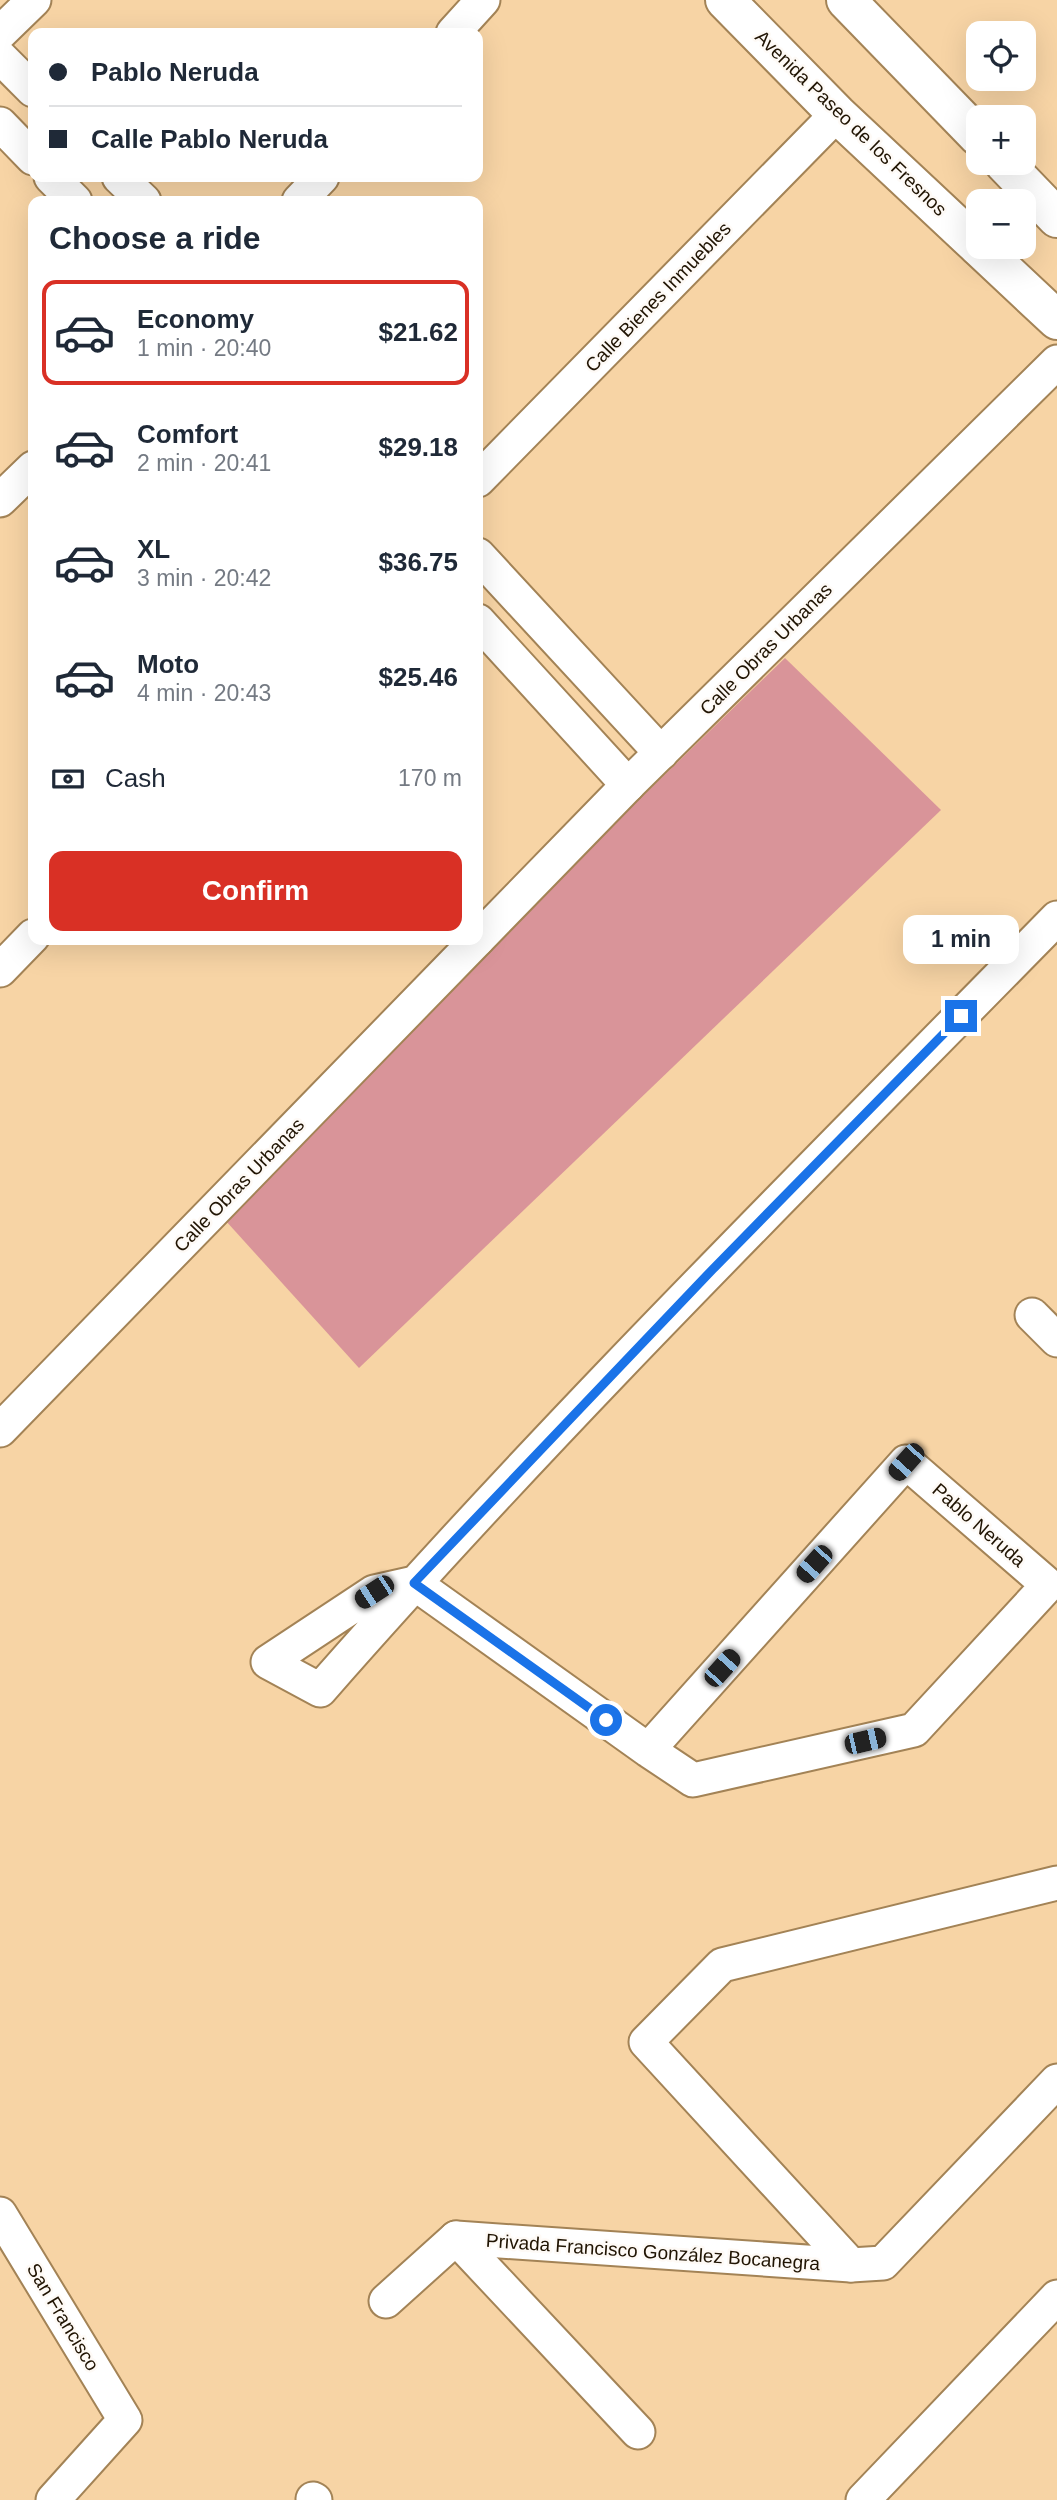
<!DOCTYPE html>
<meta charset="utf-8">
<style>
:root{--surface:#fff;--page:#f2f2f3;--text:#1f2937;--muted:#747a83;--line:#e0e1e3;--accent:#d93025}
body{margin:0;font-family:Helvetica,sans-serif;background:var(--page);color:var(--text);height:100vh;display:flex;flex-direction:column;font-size:26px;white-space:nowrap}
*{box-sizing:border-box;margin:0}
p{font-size:23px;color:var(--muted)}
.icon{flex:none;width:38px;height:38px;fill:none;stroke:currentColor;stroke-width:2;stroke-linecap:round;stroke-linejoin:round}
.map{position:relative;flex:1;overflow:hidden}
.sheet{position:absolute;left:28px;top:196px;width:455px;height:749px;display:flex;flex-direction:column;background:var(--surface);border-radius:14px;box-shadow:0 7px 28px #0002}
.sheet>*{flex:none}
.guide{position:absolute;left:28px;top:28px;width:455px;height:154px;border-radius:14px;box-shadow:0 7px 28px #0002;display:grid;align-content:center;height:154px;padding:0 21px;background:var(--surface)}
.controls{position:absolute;left:966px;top:21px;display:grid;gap:14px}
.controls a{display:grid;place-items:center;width:70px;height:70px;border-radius:14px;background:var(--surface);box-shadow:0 7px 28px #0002;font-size:35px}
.end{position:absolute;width:32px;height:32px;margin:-16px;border:9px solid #1a73e8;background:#fff;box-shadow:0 0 0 4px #fff}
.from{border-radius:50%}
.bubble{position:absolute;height:49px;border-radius:14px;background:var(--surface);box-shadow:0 7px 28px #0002;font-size:23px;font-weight:600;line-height:49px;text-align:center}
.car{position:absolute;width:21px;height:42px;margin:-21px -10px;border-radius:9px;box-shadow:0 0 5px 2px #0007;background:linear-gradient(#222 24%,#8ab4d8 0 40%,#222 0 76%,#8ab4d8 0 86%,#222 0)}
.guide b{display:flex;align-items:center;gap:24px;height:66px;font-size:26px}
.guide b+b{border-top:2px solid var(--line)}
.guide i{width:18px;height:18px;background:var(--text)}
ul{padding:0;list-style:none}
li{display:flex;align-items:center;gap:21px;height:105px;margin:0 14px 10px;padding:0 7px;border:4px solid transparent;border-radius:14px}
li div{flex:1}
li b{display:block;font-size:26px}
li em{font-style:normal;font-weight:600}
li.current{border-color:var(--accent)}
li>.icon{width:63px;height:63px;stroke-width:1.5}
h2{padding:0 21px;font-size:32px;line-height:84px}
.pay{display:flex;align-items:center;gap:18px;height:77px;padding:0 21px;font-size:26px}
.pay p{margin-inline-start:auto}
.cta{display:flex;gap:14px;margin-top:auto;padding:14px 21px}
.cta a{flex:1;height:80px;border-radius:14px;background:var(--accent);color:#fff;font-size:28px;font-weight:600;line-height:80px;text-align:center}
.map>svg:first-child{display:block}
.green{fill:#d99499}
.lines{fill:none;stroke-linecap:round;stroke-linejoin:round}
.minor-casing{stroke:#a38356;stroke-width:37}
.tertiary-casing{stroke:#a38356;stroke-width:42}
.minor{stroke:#fff;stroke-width:33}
.tertiary{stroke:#fff;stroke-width:38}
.route{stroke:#1a73e8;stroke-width:9}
.labels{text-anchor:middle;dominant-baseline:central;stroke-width:5;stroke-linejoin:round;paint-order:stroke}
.street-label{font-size:19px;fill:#201403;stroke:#fefaf6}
</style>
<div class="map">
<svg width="1057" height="2500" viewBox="0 0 1057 2500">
<rect width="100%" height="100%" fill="#f7d4a5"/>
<polygon class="green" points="785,658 941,810 359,1368 216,1210"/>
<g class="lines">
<defs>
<g id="minor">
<polyline points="0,33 34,0"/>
<polyline points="453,33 483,0"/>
<polyline points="0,57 33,90"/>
<polyline points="0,124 33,158"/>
<polyline points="51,177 75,201"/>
<polyline points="119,177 144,201"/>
<polyline points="299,201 322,177"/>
<polyline points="478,480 837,114"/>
<polyline points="0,500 33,468"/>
<polyline points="478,555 661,753"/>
<polyline points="478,621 628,785"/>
<polyline points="478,939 628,785 1057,362"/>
<polyline points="0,970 33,936"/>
<polyline points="1032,1315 1057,1340"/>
<polyline points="0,1430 477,940"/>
<path d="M 648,1750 L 906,1462 L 1048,1585 L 914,1730 L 693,1780 L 648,1750 L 414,1583 L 374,1592 L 268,1662 L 320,1690 C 554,1423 808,1172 1057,918"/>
<polyline points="0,2214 125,2420 53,2500"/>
<polyline points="456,2238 638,2432"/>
<polyline points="851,2265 646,2042 722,1965 1057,1883"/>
<polyline points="386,2301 456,2238 851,2265 883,2263 1057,2081"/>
<polyline points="313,2499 315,2500"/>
<polyline points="863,2500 1057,2297"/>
</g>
<g id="tertiary">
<polyline points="725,0 837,114 978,246"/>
<polyline points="846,0 978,136"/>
<polyline points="1004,163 1057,218"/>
<polyline points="979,247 1057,320"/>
</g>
</defs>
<use href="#minor" class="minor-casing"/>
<use href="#tertiary" class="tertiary-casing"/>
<use href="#minor" class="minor"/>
<use href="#tertiary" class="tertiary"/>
</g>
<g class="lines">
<polyline class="route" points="606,1720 414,1583 713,1269 961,1016"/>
</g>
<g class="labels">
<g class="street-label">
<text transform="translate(851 123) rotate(44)">Avenida Paseo de los Fresnos</text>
<text transform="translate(658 297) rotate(-46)">Calle Bienes Inmuebles</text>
<text transform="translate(766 649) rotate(-45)">Calle Obras Urbanas</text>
<text transform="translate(239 1185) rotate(-46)">Calle Obras Urbanas</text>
<text transform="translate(979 1525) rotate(41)">Pablo Neruda</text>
<text transform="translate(653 2252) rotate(4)">Privada Francisco González Bocanegra</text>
<text transform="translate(63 2317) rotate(59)">San Francisco</text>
</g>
</g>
</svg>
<div class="controls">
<a><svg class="icon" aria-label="locate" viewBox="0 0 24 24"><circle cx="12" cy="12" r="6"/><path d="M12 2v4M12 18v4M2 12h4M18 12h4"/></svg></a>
<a>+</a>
<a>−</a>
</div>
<i class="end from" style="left:606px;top:1720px"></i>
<i class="end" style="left:961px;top:1016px"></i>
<div class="bubble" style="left:903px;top:915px;width:116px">1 min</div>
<i class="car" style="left:906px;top:1462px;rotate:222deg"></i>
<i class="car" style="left:814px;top:1564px;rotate:222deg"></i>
<i class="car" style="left:374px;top:1592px;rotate:237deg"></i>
<i class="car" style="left:722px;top:1668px;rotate:42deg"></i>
<i class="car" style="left:865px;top:1741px;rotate:77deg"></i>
<div class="guide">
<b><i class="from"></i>Pablo Neruda</b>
<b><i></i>Calle Pablo Neruda</b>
</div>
<section class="sheet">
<h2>Choose a ride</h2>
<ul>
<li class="current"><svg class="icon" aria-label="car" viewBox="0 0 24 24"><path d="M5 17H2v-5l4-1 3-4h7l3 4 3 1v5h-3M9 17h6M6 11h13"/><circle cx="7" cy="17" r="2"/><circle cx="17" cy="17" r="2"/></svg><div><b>Economy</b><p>1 min · 20:40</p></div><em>$21.62</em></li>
<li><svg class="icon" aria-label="car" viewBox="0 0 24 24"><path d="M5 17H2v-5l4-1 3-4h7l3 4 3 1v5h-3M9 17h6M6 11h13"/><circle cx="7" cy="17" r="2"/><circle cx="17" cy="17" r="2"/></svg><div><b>Comfort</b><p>2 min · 20:41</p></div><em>$29.18</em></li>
<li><svg class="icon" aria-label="car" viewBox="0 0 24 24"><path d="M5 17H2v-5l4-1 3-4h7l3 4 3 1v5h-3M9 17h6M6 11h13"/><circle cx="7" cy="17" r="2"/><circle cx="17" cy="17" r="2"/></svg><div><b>XL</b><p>3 min · 20:42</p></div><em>$36.75</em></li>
<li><svg class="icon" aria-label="car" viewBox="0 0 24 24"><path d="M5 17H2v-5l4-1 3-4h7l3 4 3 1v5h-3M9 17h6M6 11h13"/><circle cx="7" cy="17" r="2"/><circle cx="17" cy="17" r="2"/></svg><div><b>Moto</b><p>4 min · 20:43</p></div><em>$25.46</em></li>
</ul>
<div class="pay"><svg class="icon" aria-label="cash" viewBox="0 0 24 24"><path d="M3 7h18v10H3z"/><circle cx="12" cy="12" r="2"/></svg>Cash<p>170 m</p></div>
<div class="cta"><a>Confirm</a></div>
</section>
</div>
